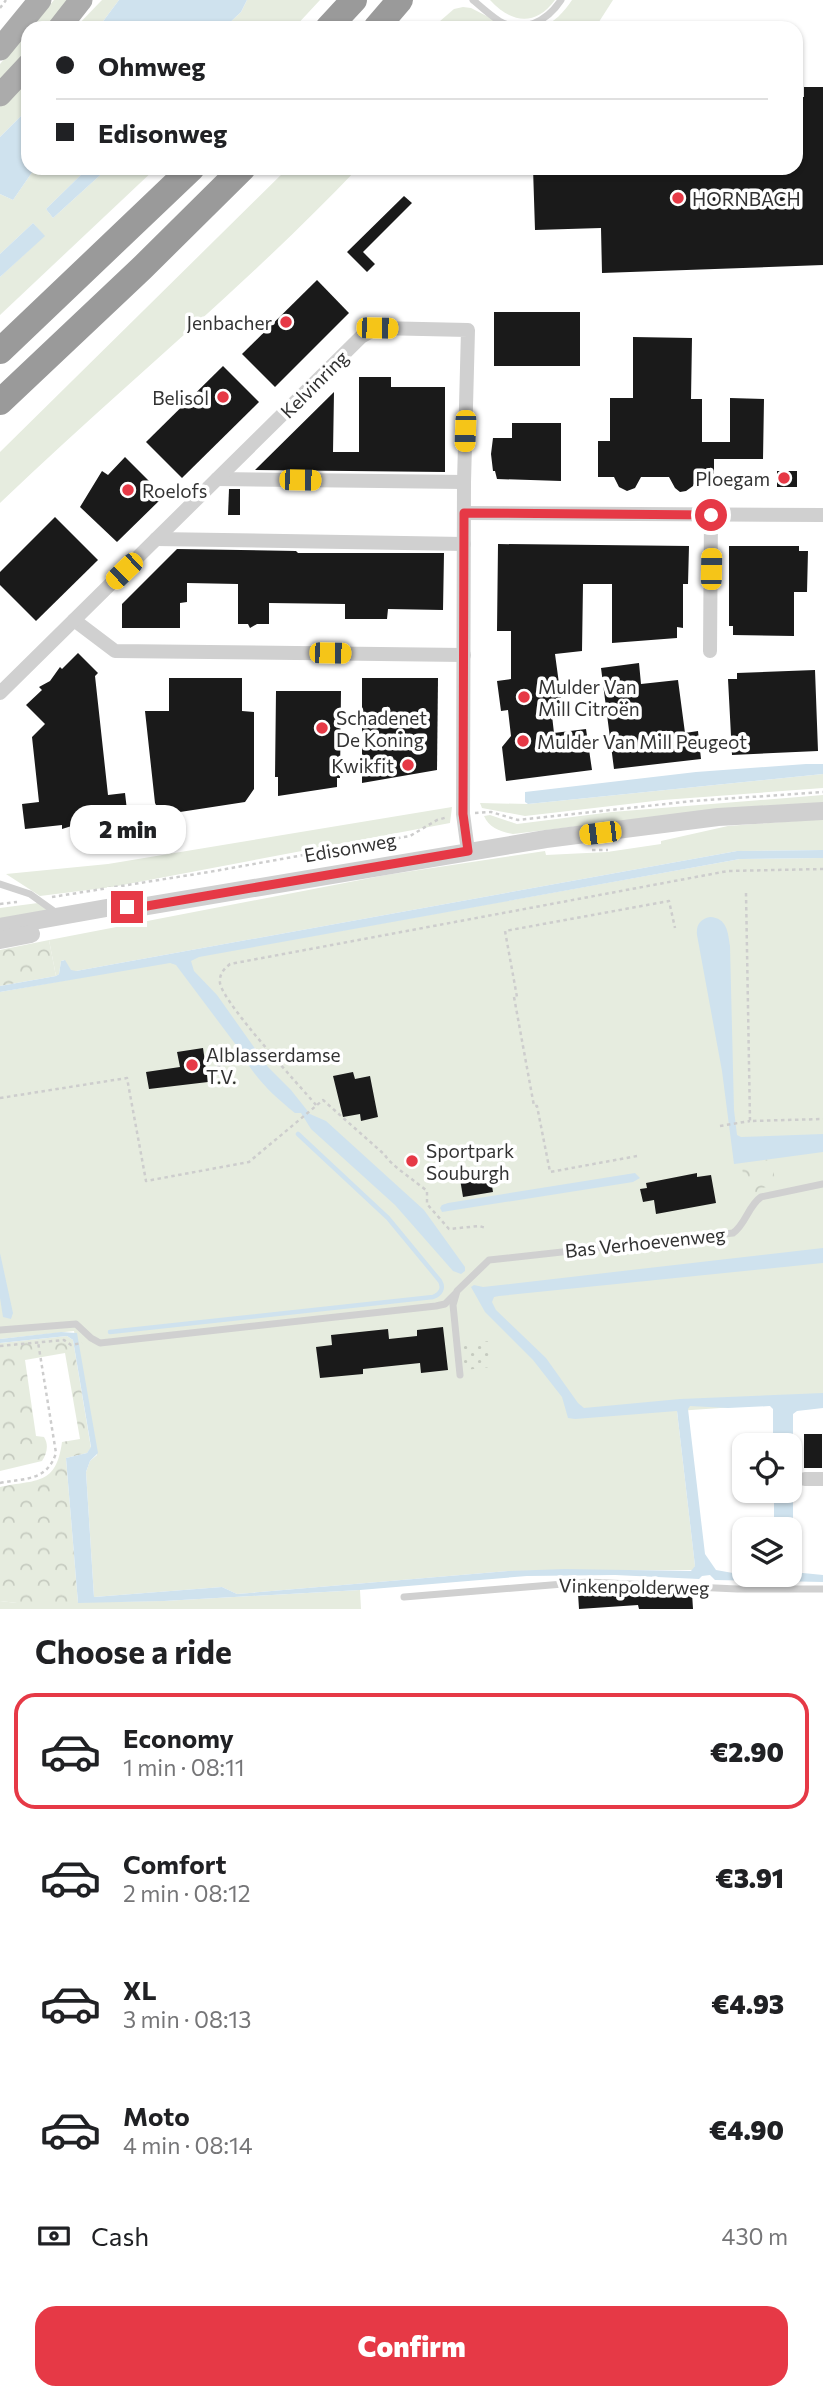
<!DOCTYPE html>
<meta charset="utf-8">
<style>
:root{--surface:#fff;--page:#f2f2f2;--text:#202124;--muted:#757577;--line:#e0e0e0;--accent:#e63946}
body{margin:0;font-family:Commissioner,sans-serif;background:var(--page);color:var(--text);height:100vh;display:flex;flex-direction:column;font-size:26px;white-space:nowrap}
*{box-sizing:border-box;margin:0}
p{font-size:23px;color:var(--muted)}
.icon{flex:none;width:38px;height:38px;fill:none;stroke:currentColor;stroke-width:2;stroke-linecap:round;stroke-linejoin:round}
.map{position:relative;height:1609px;overflow:hidden}
.details{display:flex;flex-direction:column;background:var(--surface);flex:1}
.details>*{flex:none}
.guide{position:absolute;left:21px;top:21px;width:782px;height:154px;border-radius:21px;box-shadow:0 2px 5px #0004;display:grid;align-content:center;height:154px;padding:0 35px;background:var(--surface)}
.buttons{position:absolute;left:732px;top:1433px;display:grid;gap:14px}
.buttons a{display:grid;place-items:center;width:70px;height:70px;border-radius:14px;background:var(--surface);box-shadow:0 2px 5px #0004;font-size:35px}
.end{position:absolute;width:32px;height:32px;margin:-16px;border:9px solid #e63946;background:#fff;box-shadow:0 0 0 4px #fff}
.from{border-radius:50%}
.bubble{position:absolute;height:49px;border-radius:21px;background:var(--surface);box-shadow:0 2px 5px #0004;font-size:23px;font-weight:800;line-height:49px;text-align:center}
.car{position:absolute;width:21px;height:42px;margin:-21px -10px;border-radius:9px;box-shadow:0 0 5px 2px #0007;background:linear-gradient(#f5c518 24%,#345 0 40%,#f5c518 0 76%,#345 0 86%,#f5c518 0)}
.guide b{display:flex;align-items:center;gap:24px;height:66px;font-size:26px}
.guide b+b{border-top:2px solid var(--line)}
.guide i{width:18px;height:18px;background:var(--text)}
ul{padding:0;list-style:none}
li{display:flex;align-items:center;gap:21px;height:116px;margin:0 14px 10px;padding:0 21px;border:4px solid transparent;border-radius:21px}
li div{flex:1}
li b{display:block;font-size:26px}
li em{font-style:normal;font-weight:800}
li.on{border-color:var(--accent)}
li>.icon{width:63px;height:63px;stroke-width:1.5}
h2{padding:0 35px;font-size:32px;line-height:84px}
.pay{display:flex;align-items:center;gap:18px;height:77px;padding:0 35px;font-size:26px}
.pay p{margin-inline-start:auto}
.primary-button{display:flex;gap:14px;margin-top:auto;padding:14px 35px}
.primary-button a{flex:1;height:80px;border-radius:21px;background:var(--accent);color:#fff;font-size:28px;font-weight:800;line-height:80px;text-align:center}
.map>svg:first-child{display:block}
.green{fill:#e6ecdf}
.forest{fill:url(#forest-crowns)}
.park{fill:url(#park-dots)}
.water{fill:#cfe2ee;fill-rule:evenodd}
.lines{fill:none;stroke-linecap:round;stroke-linejoin:round}
.stream{stroke:#cfe2ee;stroke-width:4.5}
.building{fill:#1a1a1a}
.path{stroke:#cdcdcd;stroke-width:2.5;stroke-dasharray:3.5 3.5;stroke-linecap:butt}
.service{stroke:#d0d0d0;stroke-width:7}
.minor{stroke:#d0d0d0;stroke-width:14}
.tertiary{stroke:#d0d0d0;stroke-width:18}
.primary{stroke:#ababab;stroke-width:23}
.motorway{stroke:#9a9a9a;stroke-width:26}
.route{stroke:#e63946;stroke-width:9}
.poi-dot{fill:#e63946;stroke:#fff;stroke-width:2.5}
.labels{text-anchor:middle;dominant-baseline:central;stroke-width:7;stroke-linejoin:round;paint-order:stroke}
.poi-label{font-size:19px;fill:#333;stroke:#fff;text-anchor:start}
.street-label{font-size:19px;fill:#333;stroke:#fff}
</style>
<div class="map">
<svg width="823" height="1609" viewBox="0 0 823 1609">
<defs>
<pattern id="forest-crowns" width="20" height="18" patternUnits="userSpaceOnUse" patternTransform="scale(1.75)"><rect width="20" height="18" fill="#e6ecdf"/><path d="M2 6a3 3 0 1 1 6 0M12 15a3 3 0 1 1 6 0" fill="none" stroke="#c6cbc0"/></pattern>
<pattern id="park-dots" width="8" height="8" patternUnits="userSpaceOnUse" patternTransform="scale(1.75)"><rect width="8" height="8" fill="#e6ecdf"/><path d="M2 2h.1M6 6h.1" fill="none" stroke="#c6cbc0" stroke-width="1.8" stroke-linecap="round"/></pattern>
</defs>
<rect width="100%" height="100%" fill="#fff"/>
<g class="green">
<polygon points="54,0 67,0 48,28 31,28"/>
<polygon points="102,0 119,0 98,28 75,28"/>
<polygon points="247,0 320,0 294,28 224,28 241,12"/>
<path d="M 490,0 L 555,0 C 535,27 511,23 490,0 Z"/>
<path d="M 572,0 L 613,0 L 595,28 L 540,28 C 554,23 564,12 572,0 Z"/>
<polygon points="463,7 471,8 510,28 432,28 454,9"/>
<polygon points="28,31 28,53 0,84 0,64"/>
<polygon points="28,77 28,109 0,137 0,107"/>
<polygon points="35,168 88,168 46,209 53,218 108,168 156,168 0,315 0,277 44,236 33,223 0,254 0,194 13,200"/>
<path d="M 288,168 L 358,168 C 245,287 118,390 0,503 L 0,452 Z"/>
<polygon points="823,774 823,788 663,800 525,816 482,808 480,803 528,804"/>
<path d="M 823,795 L 823,804 L 671,815 L 513,834 C 501,832 489,828 484,816 L 490,815 L 517,824 L 612,812 Z"/>
<polygon points="452,807 450,823 112,887 40,896 6,874 108,864"/>
<polygon points="823,819 823,850 737,851 76,971 71,971 64,960 61,961 59,974 56,976 49,940 386,875 545,851 546,855 607,852 661,844 661,841 728,826"/>
<polygon points="823,858 823,1401 677,1411 695,1566 693,1570 508,1571 237,1594 222,1587 94,1597 86,1472 90,1461 97,1455 74,1331 0,1339 0,992 740,859"/>
<polygon points="38,903 50,912 0,924 0,908"/>
<polygon points="360,1590 361,1609 0,1609 0,1601 17,1603 164,1601"/>
</g>
<g class="forest">
<polygon points="49,940 56,976 0,986 0,950"/>
<polygon points="771,1159 776,1185 762,1188 750,1197 747,1194 741,1163"/>
<path d="M 67,1336 L 73,1340 L 91,1448 L 87,1453 L 66,1458 L 78,1603 L 17,1603 L 0,1601 L 0,1487 C 37,1479 56,1486 62,1442 L 80,1439 L 65,1353 L 25,1360 L 36,1436 L 44,1437 C 49,1445 47,1453 42,1461 L 0,1471 L 0,1343 Z"/>
</g>
<polygon class="park" points="489,1341 492,1367 465,1370 462,1344"/>
<g class="water">
<polygon points="119,0 247,0 241,12 224,28 98,28"/>
<polygon points="28,109 28,168 35,168 13,200 0,194 0,137"/>
<polygon points="88,168 108,168 53,218 46,209"/>
<polygon points="33,223 45,236 0,277 0,254"/>
<polygon points="806,764 823,764 823,774 528,804 525,802 525,792 696,772"/>
<path d="M 823,850 L 823,858 L 740,859 L 199,957 L 191,961 L 194,971 L 217,995 L 268,1067 L 291,1090 L 310,1114 L 326,1121 L 424,1210 L 465,1267 L 465,1271 L 461,1274 L 453,1271 L 395,1205 L 311,1129 L 301,1113 L 295,1113 C 271,1094 253,1076 239,1049 L 176,965 L 170,963 L 0,992 L 0,986 L 56,976 L 59,974 L 61,961 L 65,960 L 71,970 L 76,971 L 737,851 Z"/>
<path d="M 710,917 C 727,918 728,932 730,946 L 734,1110 L 737,1135 L 741,1137 L 823,1134 L 823,1152 L 734,1164 L 722,1071 L 697,935 C 696,925 700,919 710,917 Z"/>
<polygon points="635,1173 640,1178 633,1182 442,1212 440,1208 442,1205 448,1203"/>
<path d="M 823,1248 L 823,1263 L 499,1296 L 494,1297 L 492,1302 L 496,1310 L 546,1358 L 578,1403 L 584,1408 L 680,1399 L 823,1393 L 823,1408 L 797,1411 L 793,1414 L 793,1572 L 823,1575 L 823,1582 L 715,1580 L 710,1575 L 702,1576 L 699,1579 L 615,1575 L 527,1576 L 360,1590 L 164,1601 L 78,1603 L 66,1458 L 87,1453 L 91,1447 L 73,1340 L 67,1336 L 0,1343 L 0,1339 L 61,1332 L 77,1333 L 98,1453 L 90,1461 L 86,1472 L 94,1597 L 222,1587 L 237,1594 L 508,1571 L 565,1569 L 691,1571 L 695,1566 L 677,1411 L 575,1419 L 568,1418 L 562,1397 L 533,1360 L 485,1312 L 471,1287 L 474,1285 L 483,1287 ZM 690,1406 L 728,1408 L 770,1406 L 773,1409 L 773,1445 L 789,1446 L 789,1491 L 774,1491 L 774,1529 L 789,1530 L 789,1575 L 744,1575 L 716,1570 L 705,1554 L 688,1409 Z"/>
<polygon points="0,1253 13,1313 11,1319 3,1317 0,1298"/>
</g>
<g class="lines">
<path class="stream" d="M 110,1332 L 433,1297 C 441,1294 444,1288 440,1281 L 388,1218 L 298,1134"/>
</g>
<g class="building">
<polygon points="804,87 823,87 823,265 602,273 601,228 535,230 533,168 796,168 796,97 804,97"/>
<polygon points="404,196 412,203 363,252 375,264 367,272 347,252"/>
<polygon points="317,280 349,313 275,387 242,354"/>
<rect x="494" y="312" width="86" height="54"/>
<polygon points="633,337 692,338 691,399 702,399 702,442 730,442 730,398 764,399 763,459 714,459 714,477 697,477 693,486 686,491 680,492 675,488 669,477 641,477 635,488 627,491 619,487 614,477 598,477 598,441 610,441 610,398 633,398"/>
<polygon points="223,366 259,402 182,478 146,442"/>
<polygon points="359,377 391,377 391,387 445,387 445,472 255,470 334,392 333,452 359,452"/>
<polygon points="512,423 561,423 561,481 497,479 495,471 493,471 491,454 493,438 512,438"/>
<polygon points="125,457 164,496 117,542 80,507 102,471 108,475"/>
<rect x="777" y="471" width="20" height="16"/>
<polygon points="229,489 240,489 240,515 228,515"/>
<polygon points="55,517 98,560 36,621 0,585 0,572"/>
<polygon points="498,544 689,546 688,584 683,584 683,628 677,627 677,638 612,643 612,584 583,584 582,651 555,654 562,706 551,707 554,733 586,729 592,770 506,781 502,747 511,736 508,710 501,711 497,681 511,679 511,631 497,631"/>
<polygon points="729,546 799,546 799,551 808,551 807,592 794,592 794,636 733,635 733,626 729,626"/>
<polygon points="177,549 296,551 298,553 444,553 443,610 388,609 387,619 345,619 345,604 269,603 269,624 257,624 250,628 248,624 238,624 238,584 187,583 187,602 180,603 180,628 122,628 122,604"/>
<polygon points="78,653 98,673 95,676 108,795 125,793 128,819 91,822 91,826 78,824 62,829 62,825 25,829 22,804 39,802 32,737 45,724 26,705 42,690 39,687 50,681 60,667 62,669"/>
<polygon points="639,663 641,684 678,680 685,733 698,731 701,759 614,769 601,668"/>
<polygon points="815,670 818,751 732,755 728,679 737,679 737,673"/>
<polygon points="169,678 242,678 242,711 254,712 254,789 245,802 167,814 158,809 155,803 145,711 169,711"/>
<polygon points="362,678 438,678 437,770 362,783"/>
<polygon points="276,691 341,691 340,778 337,778 337,787 278,796 278,777 275,777"/>
<polygon points="203,1048 208,1082 149,1089 146,1072 180,1067 177,1052"/>
<polygon points="353,1072 355,1079 370,1076 378,1117 361,1121 360,1114 343,1117 333,1076"/>
<polygon points="697,1173 697,1177 711,1175 716,1203 656,1214 654,1200 643,1202 640,1189 647,1188 646,1183"/>
<polygon points="490,1174 493,1192 463,1197 460,1179"/>
<polygon points="443,1327 448,1370 421,1373 420,1363 363,1369 363,1374 320,1378 316,1347 332,1345 331,1335 388,1329 389,1339 417,1336 417,1330"/>
<rect x="804" y="1434" width="18" height="34"/>
<polygon points="618,1590 621,1590 621,1592 692,1593 693,1609 639,1609 638,1605 579,1609 578,1593"/>
</g>
<g class="lines">
<g class="path">
<polyline points="0,8 6,0"/>
<polyline points="475,813 491,812 518,820 693,801 823,792"/>
<polyline points="592,850 608,850"/>
<polyline points="746,893 750,1121 823,1119"/>
<polyline points="52,897 209,872 410,836 437,820 448,817"/>
<polyline points="0,904 17,902"/>
<polyline points="211,1070 239,1056 270,1051"/>
<path d="M 0,1098 L 127,1078 L 146,1181 L 249,1162 L 323,1100 L 385,1155 C 389,1164 418,1183 427,1191 L 427,1204 L 449,1229 L 479,1226 L 486,1228"/>
<path d="M 316,1105 C 299,1085 223,1003 220,983 C 219,974 224,969 230,964 L 728,871 L 823,869"/>
<polyline points="720,1126 750,1121"/>
<polyline points="637,1156 550,1172 537,1106 534,1106 514,997 517,997 505,931 669,901 675,928"/>
<polyline points="0,1346 64,1340 71,1345 82,1343"/>
<path d="M 0,1483 C 26,1478 47,1481 56,1453 L 38,1342"/>
</g>
<g class="service">
<path d="M 473,0 C 481,7 490,15 499,21 C 523,35 548,20 561,0"/>
<polyline points="0,884 30,894 58,914"/>
<polyline points="0,1330 76,1324 91,1338 100,1343 436,1306 445,1304 455,1294"/>
<path d="M 460,1375 L 453,1305 L 457,1291 L 489,1260 L 733,1233 C 746,1224 748,1206 761,1197 L 823,1184"/>
<polyline points="404,1597 588,1582 737,1589 823,1589"/>
</g>
<g class="minor">
<polyline points="217,479 464,482"/>
<polyline points="464,513 823,515"/>
<polyline points="156,539 464,544"/>
<polyline points="74,620 115,651 464,655"/>
<polyline points="710,651 711,515"/>
<polyline points="0,693 361,337 377,328 468,330 464,482 463,814 468,851"/>
<polyline points="805,1479 823,1479"/>
</g>
<g class="tertiary">
<polyline points="0,927 112,907 141,907 546,839 718,817 823,811"/>
<polyline points="0,940 31,934"/>
</g>
<g class="primary">
<polyline points="59,28 81,0"/>
<polyline points="0,49 40,0"/>
<polyline points="0,95 28,65"/>
</g>
<g class="motorway">
<polyline points="328,28 354,0"/>
<polyline points="376,28 400,0"/>
<polyline points="0,351 192,168"/>
<polyline points="0,402 142,268 243,168"/>
</g>
</g>
<g class="lines">
<polyline class="route" points="127,907 141,907 468,851 463,814 464,513 711,515"/>
</g>
<g class="poi-dot">
<circle cx="678" cy="198" r="7"/>
<circle cx="286" cy="322" r="7"/>
<circle cx="223" cy="397" r="7"/>
<circle cx="784" cy="478" r="7"/>
<circle cx="128" cy="490" r="7"/>
<circle cx="524" cy="697" r="7"/>
<circle cx="322" cy="728" r="7"/>
<circle cx="523" cy="741" r="7"/>
<circle cx="408" cy="765" r="7"/>
<circle cx="192" cy="1065" r="7"/>
<circle cx="412" cy="1161" r="7"/>
</g>
<g class="labels">
<g class="poi-label">
<text x="692" y="198">HORNBACH</text>
<text x="272" y="322" text-anchor="end">Jenbacher</text>
<text x="209" y="397" text-anchor="end">Belisol</text>
<text x="770" y="478" text-anchor="end">Ploegam</text>
<text x="142" y="490">Roelofs</text>
<text x="538" y="686">Mulder Van<tspan x="538" dy="22">Mill Citroën</tspan></text>
<text x="336" y="717">Schadenet<tspan x="336" dy="22">De Koning</tspan></text>
<text x="537" y="741">Mulder Van Mill Peugeot</text>
<text x="394" y="765" text-anchor="end">Kwikfit</text>
<text x="206" y="1054">Alblasserdamse<tspan x="206" dy="22">T.V.</tspan></text>
<text x="426" y="1150">Sportpark<tspan x="426" dy="22">Souburgh</tspan></text>
</g>
<g class="street-label">
<text transform="translate(314 384) rotate(-45)">Kelvinring</text>
<text transform="translate(350 847) rotate(-10)">Edisonweg</text>
<text transform="translate(645 1242) rotate(-6)">Bas Verhoevenweg</text>
<text transform="translate(634 1586) rotate(1)">Vinkenpolderweg</text>
</g>
</g>
</svg>
<div class="buttons">
<a><svg class="icon" aria-label="locate" viewBox="0 0 24 24"><circle cx="12" cy="12" r="6"/><path d="M12 2v4M12 18v4M2 12h4M18 12h4"/></svg></a>
<a><svg class="icon" aria-label="layers" viewBox="0 0 24 24"><path d="M12 4l9 5-9 5-9-5zM3 14l9 5 9-5"/></svg></a>
</div>
<i class="end from" style="left:711px;top:515px"></i>
<i class="end" style="left:127px;top:907px"></i>
<div class="bubble" style="left:70px;top:805px;width:116px">2 min</div>
<i class="car" style="left:377px;top:328px;rotate:91deg"></i>
<i class="car" style="left:465px;top:431px;rotate:182deg"></i>
<i class="car" style="left:300px;top:480px;rotate:91deg"></i>
<i class="car" style="left:711px;top:569px;rotate:1deg"></i>
<i class="car" style="left:124px;top:571px;rotate:226deg"></i>
<i class="car" style="left:330px;top:653px;rotate:91deg"></i>
<i class="car" style="left:600px;top:833px;rotate:263deg"></i>
<div class="guide">
<b><i class="from"></i>Ohmweg</b>
<b><i></i>Edisonweg</b>
</div>
</div>
<section class="details">
<h2>Choose a ride</h2>
<ul>
<li class="on"><svg class="icon" aria-label="car" viewBox="0 0 24 24"><path d="M5 17H2v-5l4-1 3-4h7l3 4 3 1v5h-3M9 17h6M6 11h13"/><circle cx="7" cy="17" r="2"/><circle cx="17" cy="17" r="2"/></svg><div><b>Economy</b><p>1 min · 08:11</p></div><em>€2.90</em></li>
<li><svg class="icon" aria-label="car" viewBox="0 0 24 24"><path d="M5 17H2v-5l4-1 3-4h7l3 4 3 1v5h-3M9 17h6M6 11h13"/><circle cx="7" cy="17" r="2"/><circle cx="17" cy="17" r="2"/></svg><div><b>Comfort</b><p>2 min · 08:12</p></div><em>€3.91</em></li>
<li><svg class="icon" aria-label="car" viewBox="0 0 24 24"><path d="M5 17H2v-5l4-1 3-4h7l3 4 3 1v5h-3M9 17h6M6 11h13"/><circle cx="7" cy="17" r="2"/><circle cx="17" cy="17" r="2"/></svg><div><b>XL</b><p>3 min · 08:13</p></div><em>€4.93</em></li>
<li><svg class="icon" aria-label="car" viewBox="0 0 24 24"><path d="M5 17H2v-5l4-1 3-4h7l3 4 3 1v5h-3M9 17h6M6 11h13"/><circle cx="7" cy="17" r="2"/><circle cx="17" cy="17" r="2"/></svg><div><b>Moto</b><p>4 min · 08:14</p></div><em>€4.90</em></li>
</ul>
<div class="pay"><svg class="icon" aria-label="cash" viewBox="0 0 24 24"><path d="M3 7h18v10H3z"/><circle cx="12" cy="12" r="2"/></svg>Cash<p>430 m</p></div>
<div class="primary-button"><a>Confirm</a></div>
</section>
